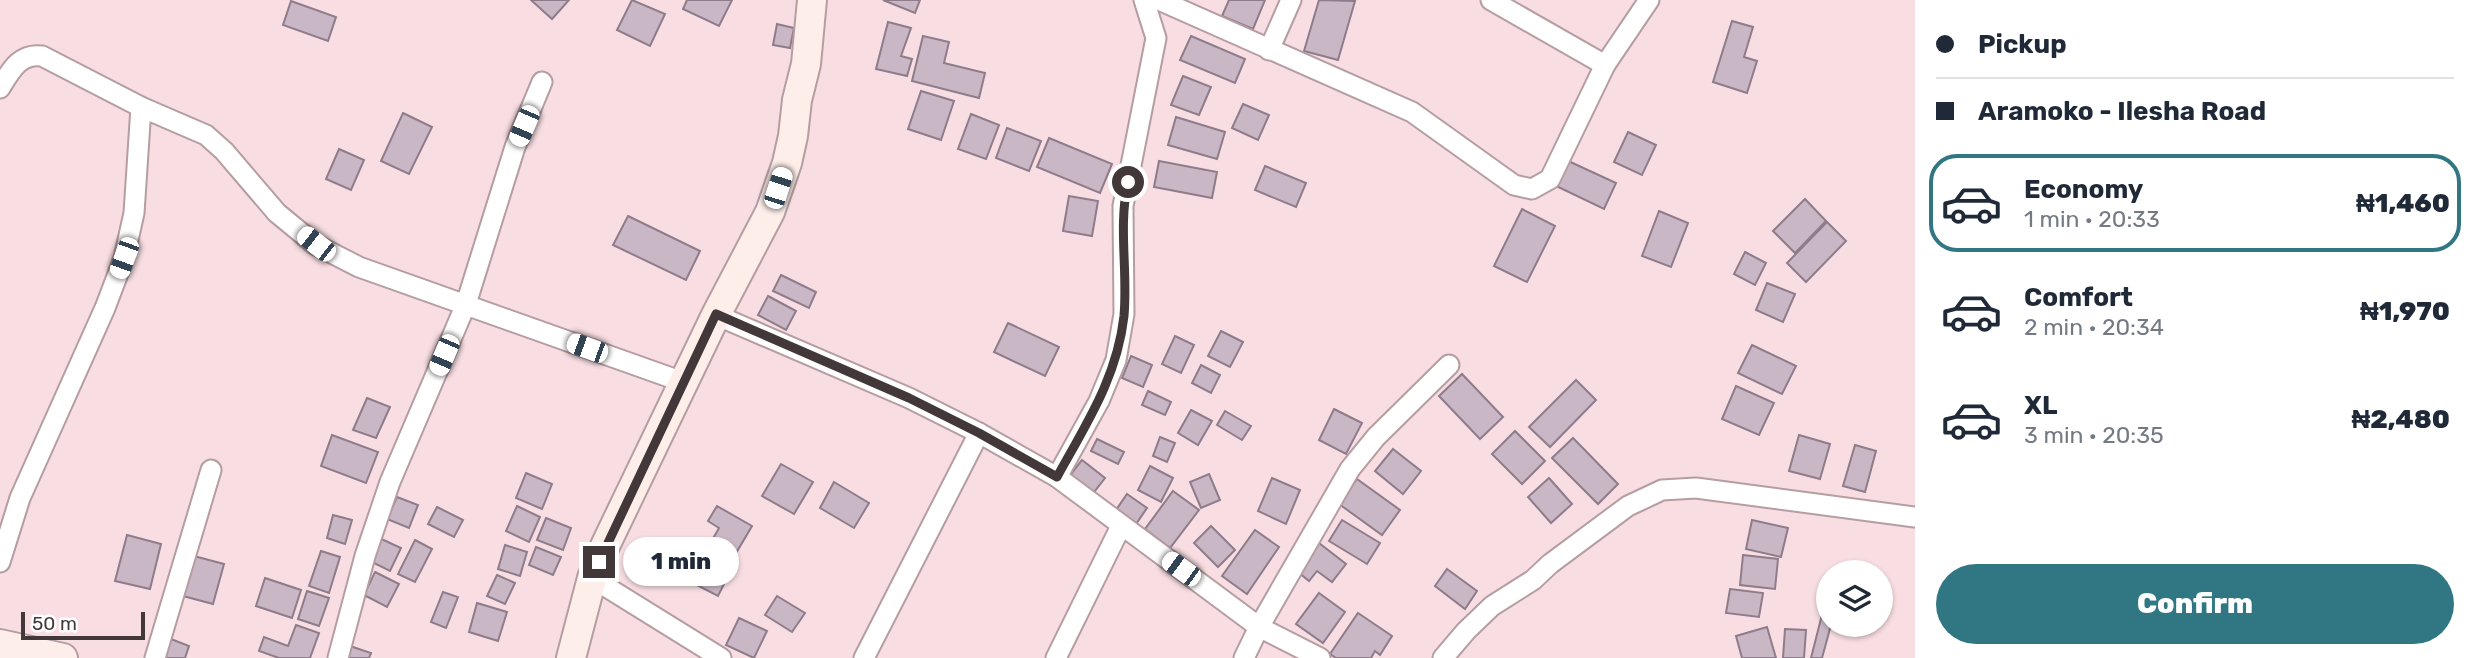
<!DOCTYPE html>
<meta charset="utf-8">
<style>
:root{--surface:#fff;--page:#f6f6f7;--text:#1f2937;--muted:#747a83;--line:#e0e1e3;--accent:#307683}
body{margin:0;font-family:Rubik,sans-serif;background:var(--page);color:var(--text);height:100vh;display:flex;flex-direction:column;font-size:26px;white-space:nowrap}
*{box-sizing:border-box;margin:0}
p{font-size:23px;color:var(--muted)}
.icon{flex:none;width:38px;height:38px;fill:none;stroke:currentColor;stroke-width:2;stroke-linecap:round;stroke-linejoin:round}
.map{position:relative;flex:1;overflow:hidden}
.sheet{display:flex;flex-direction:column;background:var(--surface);width:560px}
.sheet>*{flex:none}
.hud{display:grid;align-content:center;height:154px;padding:0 21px;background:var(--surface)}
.fabs{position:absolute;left:1816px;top:560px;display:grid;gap:14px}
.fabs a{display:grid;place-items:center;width:77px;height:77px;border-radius:50%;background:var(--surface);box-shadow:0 2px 5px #0004;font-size:35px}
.scale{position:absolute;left:21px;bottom:18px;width:124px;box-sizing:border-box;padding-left:7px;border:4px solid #42383a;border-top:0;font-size:19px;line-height:24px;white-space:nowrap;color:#42383a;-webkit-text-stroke:5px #fff;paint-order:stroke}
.end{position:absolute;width:32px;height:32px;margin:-16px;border:9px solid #42383a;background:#fff;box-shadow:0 0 0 4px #fff}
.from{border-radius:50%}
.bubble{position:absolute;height:49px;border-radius:24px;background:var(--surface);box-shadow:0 2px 5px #0004;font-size:23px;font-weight:800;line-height:49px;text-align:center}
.car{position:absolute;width:21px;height:42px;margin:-21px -10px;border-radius:9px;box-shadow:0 0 5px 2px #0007;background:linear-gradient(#fff 24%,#345 0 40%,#fff 0 76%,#345 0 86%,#fff 0)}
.hud b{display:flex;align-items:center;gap:24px;height:66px;font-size:26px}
.hud b+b{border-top:2px solid var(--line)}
.hud i{width:18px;height:18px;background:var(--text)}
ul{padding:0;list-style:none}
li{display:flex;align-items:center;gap:21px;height:98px;margin:0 14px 10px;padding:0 7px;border:4px solid transparent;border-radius:28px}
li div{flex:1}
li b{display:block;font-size:26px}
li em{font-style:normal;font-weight:800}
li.current{border-color:var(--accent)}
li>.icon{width:63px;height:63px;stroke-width:1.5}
.action{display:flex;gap:14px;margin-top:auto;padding:14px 21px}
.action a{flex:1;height:80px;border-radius:42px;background:var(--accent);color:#fff;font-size:28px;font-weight:800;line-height:80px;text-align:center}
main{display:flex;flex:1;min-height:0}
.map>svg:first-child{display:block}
.building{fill:#cab7c5;stroke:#8e7c8a;stroke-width:2}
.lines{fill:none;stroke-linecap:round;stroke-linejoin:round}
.street-casing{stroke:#b59da1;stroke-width:23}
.secondary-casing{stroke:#b59da1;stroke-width:32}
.street{stroke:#fff;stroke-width:19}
.secondary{stroke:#fdeee9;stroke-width:28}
.route{stroke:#42383a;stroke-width:9}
</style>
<main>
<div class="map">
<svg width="1915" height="658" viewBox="0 0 1915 658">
<rect width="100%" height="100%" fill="#f8dee2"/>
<g class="building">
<polygon points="531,0 569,0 552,19"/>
<polygon points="632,0 665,14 650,46 617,30"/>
<polygon points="687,0 732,0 719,26 683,9"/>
<polygon points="883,0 920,0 915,13"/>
<polygon points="1229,0 1265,0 1253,29 1222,16"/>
<polygon points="1319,0 1355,1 1338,60 1304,51"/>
<polygon points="291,1 336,17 328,41 283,25"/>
<polygon points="1732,21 1753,27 1744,57 1757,61 1747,93 1713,82"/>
<polygon points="888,22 911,28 901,56 912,59 907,76 876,69"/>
<polygon points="777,24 794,28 790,48 773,45"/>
<polygon points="923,36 949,42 944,63 985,73 979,98 912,81"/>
<polygon points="1191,36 1245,59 1235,83 1180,60"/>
<polygon points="1183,76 1211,87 1199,115 1171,105"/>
<polygon points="921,91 954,101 941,140 908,129"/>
<polygon points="1243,104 1269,115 1258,140 1232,128"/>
<polygon points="403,113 432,127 409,174 381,161"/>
<polygon points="971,114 999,125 986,159 958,149"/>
<polygon points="1176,117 1225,132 1217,159 1168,145"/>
<polygon points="1007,128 1041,141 1029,171 996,158"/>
<polygon points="1628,132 1656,145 1642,175 1614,162"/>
<polygon points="1049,138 1112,164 1100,193 1037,167"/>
<polygon points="339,149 364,160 351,190 326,179"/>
<polygon points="1564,159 1616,183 1604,209 1552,184"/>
<polygon points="1159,161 1217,172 1212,198 1154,187"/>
<polygon points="1265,166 1306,183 1296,207 1255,190"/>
<polygon points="1069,196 1098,201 1092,236 1063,231"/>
<polygon points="1805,199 1826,221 1795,253 1773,231"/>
<polygon points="1522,209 1555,226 1527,282 1494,266"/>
<polygon points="1659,211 1688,223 1671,267 1642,256"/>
<polygon points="628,216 700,251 686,280 613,245"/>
<polygon points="1827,222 1846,241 1806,282 1787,263"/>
<polygon points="1745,252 1766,263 1755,285 1734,274"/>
<polygon points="781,275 816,292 809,308 773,291"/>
<polygon points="1767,283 1795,294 1783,322 1756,310"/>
<polygon points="768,296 796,311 786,330 758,315"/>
<polygon points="1008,323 1059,347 1045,376 994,352"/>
<polygon points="1221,331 1243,342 1230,367 1208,356"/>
<polygon points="1175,336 1194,345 1181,373 1162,364"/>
<polygon points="1752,345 1796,366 1782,394 1738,373"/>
<polygon points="1131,356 1152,365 1143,387 1122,378"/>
<polygon points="1201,365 1220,375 1211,393 1192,383"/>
<polygon points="1462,374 1503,417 1480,439 1439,396"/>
<polygon points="1576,380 1596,400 1550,447 1529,427"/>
<polygon points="1736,386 1774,403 1759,435 1722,419"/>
<polygon points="1148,391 1171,402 1165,415 1142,405"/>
<polygon points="367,398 390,407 376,438 353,430"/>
<polygon points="1334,409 1362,423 1346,454 1319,440"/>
<polygon points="1191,410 1212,421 1198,445 1178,433"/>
<polygon points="1225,411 1251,426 1242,440 1217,425"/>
<polygon points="1515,431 1545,461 1522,484 1492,454"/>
<polygon points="332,435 378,452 366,483 321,466"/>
<polygon points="1799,435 1830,444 1820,479 1789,471"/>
<polygon points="1160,437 1175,443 1167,462 1153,456"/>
<polygon points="1573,438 1618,484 1598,504 1552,458"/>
<polygon points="1097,439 1124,452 1118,464 1091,451"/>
<polygon points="1855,445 1876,451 1865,492 1843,486"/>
<polygon points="1393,449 1421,471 1403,494 1375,471"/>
<polygon points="1082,460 1105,478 1091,496 1068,478"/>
<polygon points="781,464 813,482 794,514 762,496"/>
<polygon points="1150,466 1173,478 1161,502 1138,490"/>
<polygon points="526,473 552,484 542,509 516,498"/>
<polygon points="1209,474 1220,500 1201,508 1190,482"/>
<polygon points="1272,478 1300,490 1286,524 1258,511"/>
<polygon points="1549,478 1572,504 1551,523 1528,497"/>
<polygon points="1357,479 1400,510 1382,535 1339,504"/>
<polygon points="834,482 869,503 854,528 820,508"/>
<polygon points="1173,491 1199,510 1170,548 1145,529"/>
<polygon points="1127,494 1147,508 1134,527 1114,513"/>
<polygon points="397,497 418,505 409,528 387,519"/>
<polygon points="517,506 540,517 529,542 506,531"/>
<polygon points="717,506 752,526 729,565 706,551 719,528 708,521"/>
<polygon points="437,507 463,520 454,537 428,524"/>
<polygon points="333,515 352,520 345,544 327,538"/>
<polygon points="546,518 571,528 563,550 537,540"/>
<polygon points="1342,520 1380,543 1367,564 1329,541"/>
<polygon points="1752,520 1788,528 1781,557 1746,549"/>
<polygon points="1211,526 1235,550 1218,567 1194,543"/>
<polygon points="1255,530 1279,547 1247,594 1222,576"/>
<polygon points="127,535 161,544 150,589 115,581"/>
<polygon points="377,537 401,548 390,571 366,559"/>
<polygon points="415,540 432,549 415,582 398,574"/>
<polygon points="1319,543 1346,564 1332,582 1317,571 1309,581 1297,571"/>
<polygon points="505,545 527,552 520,576 498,569"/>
<polygon points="536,547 561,557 553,575 529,565"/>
<polygon points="321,551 340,557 329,593 309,586"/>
<polygon points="1743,555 1778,559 1775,589 1740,585"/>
<polygon points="194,556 224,564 213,604 183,596"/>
<polygon points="702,556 726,568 721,578 726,580 718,596 689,581"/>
<polygon points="1447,569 1477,591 1465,609 1435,586"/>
<polygon points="375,572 399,584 387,607 364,595"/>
<polygon points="497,575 515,583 505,604 487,596"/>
<polygon points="265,578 301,590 292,618 256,606"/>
<polygon points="1730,589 1763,593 1759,617 1726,613"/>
<polygon points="307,591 329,598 319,626 298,619"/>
<polygon points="1828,591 1829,625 1831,625 1822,658 1811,658"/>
<polygon points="443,592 458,597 446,628 431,622"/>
<polygon points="1319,593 1345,612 1323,643 1296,624"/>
<polygon points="777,596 805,613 792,632 765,615"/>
<polygon points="477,603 507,612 498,641 469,632"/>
<polygon points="1358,613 1392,636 1380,655 1375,651 1371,658 1336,658 1330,654"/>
<polygon points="739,618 767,631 754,658 726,645"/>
<polygon points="296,625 319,633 310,658 279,658 259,651 264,637 288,646"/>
<polygon points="1767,627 1776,658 1742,658 1736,636"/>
<polygon points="1785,629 1806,630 1804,658 1783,658"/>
<polygon points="171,639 189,646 185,658 164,658"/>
<polygon points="350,646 371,653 369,658 346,658"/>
</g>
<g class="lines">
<defs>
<g id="street">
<polyline points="1159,0 1412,112 1514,185 1532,189 1550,179 1605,65 1649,0"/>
<polyline points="1491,0 1605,65"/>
<polyline points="1269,50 1291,0"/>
<path d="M 0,88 C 11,70 20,53 42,56 L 141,107 L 206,135 L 224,151 L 277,213 L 316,245 L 359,267 L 683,382"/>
<polyline points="716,315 909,398 979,433 1057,477 1259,627 1320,658"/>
<polyline points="1057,477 1099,401 1116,360 1124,314 1123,206 1156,38 1144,0"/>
<polyline points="0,562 20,498 105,308 124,258 134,213 141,107"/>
<polyline points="592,578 721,658"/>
<polyline points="155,658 211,470"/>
<polyline points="338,658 365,556 390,482 466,304 515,147 542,82"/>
<polyline points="864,658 979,433"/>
<polyline points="1056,658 1121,526"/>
<polyline points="1244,658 1259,627 1350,469 1376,437 1449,365"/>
<polyline points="1443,658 1466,631 1492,606 1533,580 1550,564 1628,506 1662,490 1696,488 1915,517"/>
</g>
<g id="secondary">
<polyline points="0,644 63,658"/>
<polyline points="571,658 592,578 605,546 716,315 770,212 787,163 793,136 797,100 806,64 812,0"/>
</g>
</defs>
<use href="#street" class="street-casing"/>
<use href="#secondary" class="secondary-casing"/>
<use href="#street" class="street"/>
<use href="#secondary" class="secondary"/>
</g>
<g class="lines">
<path class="route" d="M 599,562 L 716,314 L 909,398 L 979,433 L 1057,477 C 1086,424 1117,378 1124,316 C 1128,271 1118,226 1128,182"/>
</g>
</svg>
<div class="fabs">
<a><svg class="icon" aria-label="layers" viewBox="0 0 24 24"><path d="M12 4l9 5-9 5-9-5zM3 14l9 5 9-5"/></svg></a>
</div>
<div class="scale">50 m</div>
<i class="end from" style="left:1128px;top:182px"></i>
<i class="end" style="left:599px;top:562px"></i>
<div class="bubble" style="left:623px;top:537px;width:116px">1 min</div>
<i class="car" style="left:524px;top:126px;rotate:203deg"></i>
<i class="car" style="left:778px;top:188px;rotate:18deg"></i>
<i class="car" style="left:316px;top:244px;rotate:308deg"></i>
<i class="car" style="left:124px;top:258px;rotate:200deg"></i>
<i class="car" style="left:587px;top:348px;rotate:290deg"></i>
<i class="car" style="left:444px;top:355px;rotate:203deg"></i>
<i class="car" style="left:1181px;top:569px;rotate:306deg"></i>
</div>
<section class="sheet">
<div class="hud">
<b><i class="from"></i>Pickup</b>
<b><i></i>Aramoko - Ilesha Road</b>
</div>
<ul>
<li class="current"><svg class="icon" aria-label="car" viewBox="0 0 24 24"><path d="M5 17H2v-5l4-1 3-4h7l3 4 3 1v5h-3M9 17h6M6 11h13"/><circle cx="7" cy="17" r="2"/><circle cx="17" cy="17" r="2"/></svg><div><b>Economy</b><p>1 min · 20:33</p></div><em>₦1,460</em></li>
<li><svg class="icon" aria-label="car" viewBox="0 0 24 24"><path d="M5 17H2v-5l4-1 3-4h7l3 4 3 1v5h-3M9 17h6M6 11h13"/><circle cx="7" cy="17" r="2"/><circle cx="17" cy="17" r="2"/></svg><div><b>Comfort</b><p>2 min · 20:34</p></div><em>₦1,970</em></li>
<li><svg class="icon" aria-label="car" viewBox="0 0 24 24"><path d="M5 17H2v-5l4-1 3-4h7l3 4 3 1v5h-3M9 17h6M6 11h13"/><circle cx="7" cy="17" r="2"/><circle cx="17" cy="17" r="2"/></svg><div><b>XL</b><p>3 min · 20:35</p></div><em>₦2,480</em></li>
</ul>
<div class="action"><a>Confirm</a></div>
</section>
</main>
